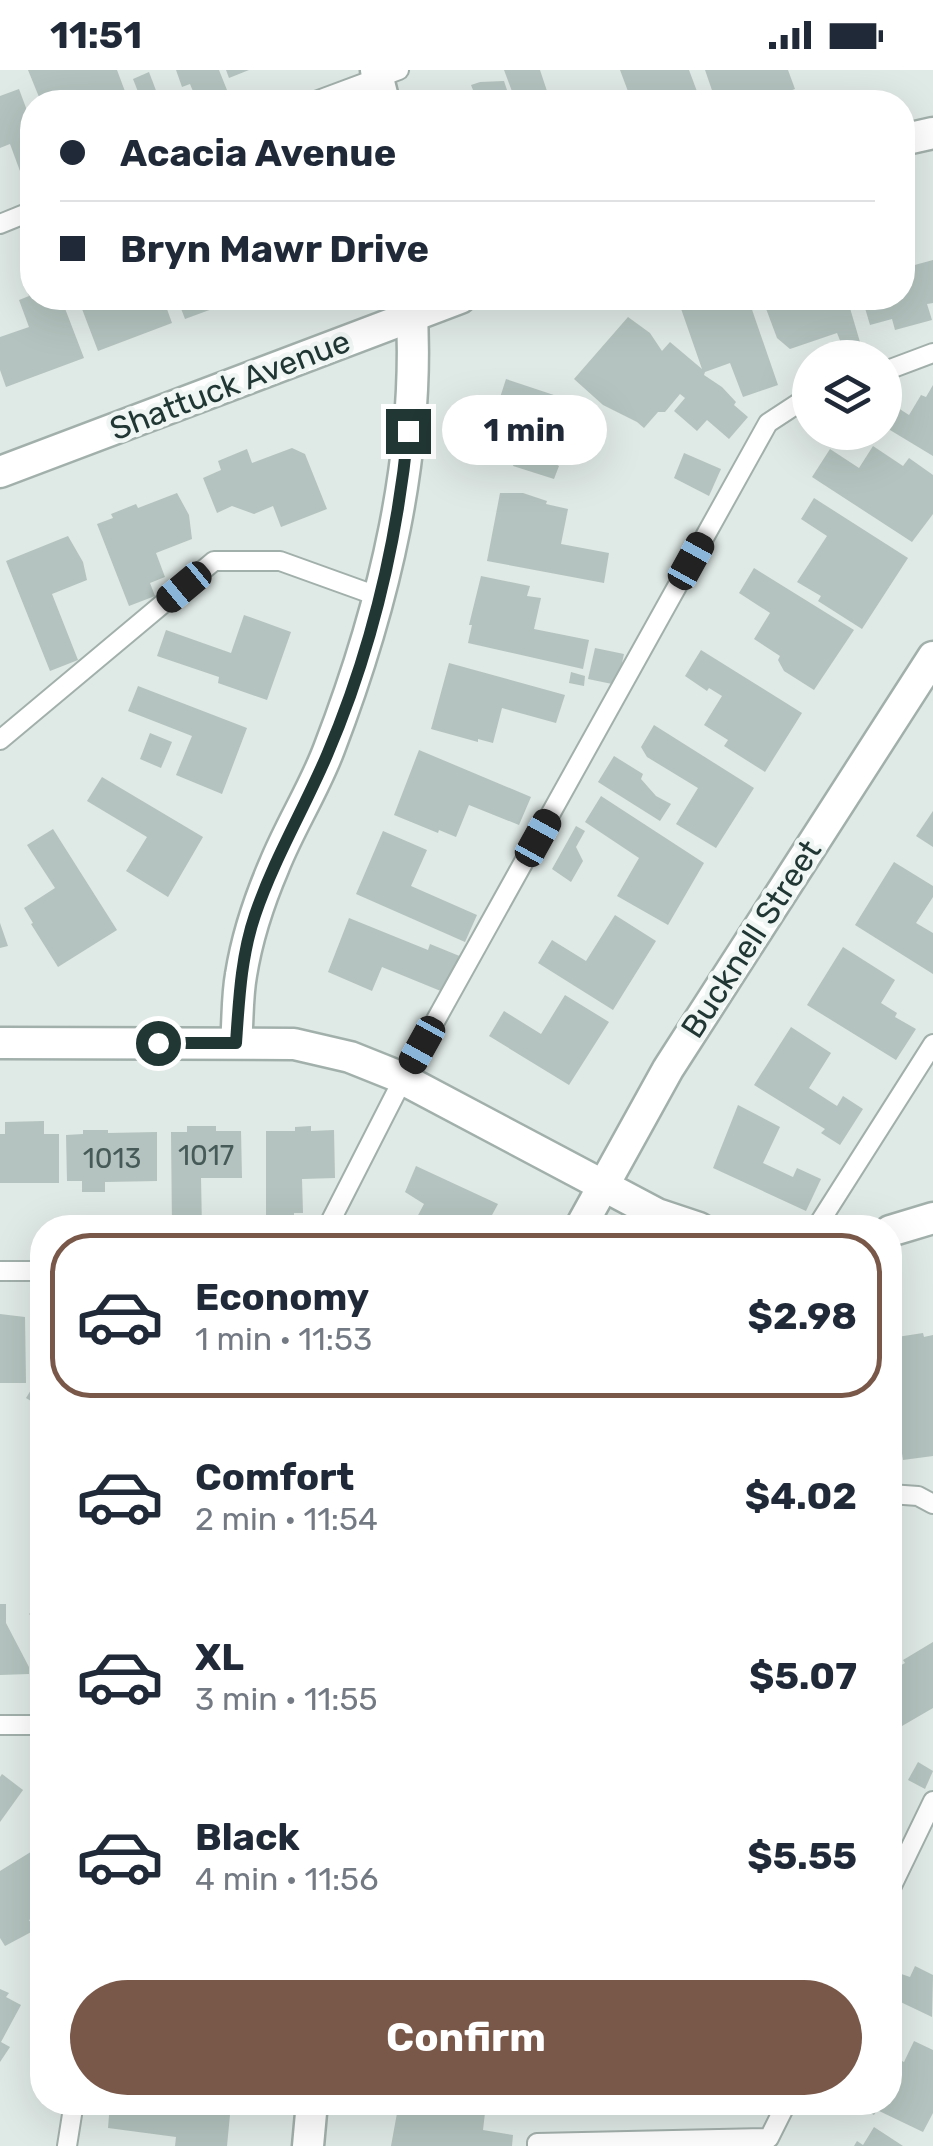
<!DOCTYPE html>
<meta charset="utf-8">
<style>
:root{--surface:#fff;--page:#f2f2f3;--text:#1f2937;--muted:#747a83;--line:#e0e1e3;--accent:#795849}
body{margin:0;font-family:Rubik,sans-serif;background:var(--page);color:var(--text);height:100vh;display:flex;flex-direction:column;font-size:38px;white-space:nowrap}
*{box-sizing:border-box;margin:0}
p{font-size:32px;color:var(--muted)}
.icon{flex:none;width:55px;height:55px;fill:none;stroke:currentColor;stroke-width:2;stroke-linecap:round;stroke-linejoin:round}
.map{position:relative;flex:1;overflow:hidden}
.drawer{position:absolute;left:30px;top:1145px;width:872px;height:900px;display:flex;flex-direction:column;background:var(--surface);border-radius:40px;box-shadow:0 10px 40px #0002}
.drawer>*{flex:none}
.top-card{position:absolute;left:20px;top:20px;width:895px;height:220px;border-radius:40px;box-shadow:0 10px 40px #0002;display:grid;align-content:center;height:220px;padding:0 40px;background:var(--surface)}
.fabs{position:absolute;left:792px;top:270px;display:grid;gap:20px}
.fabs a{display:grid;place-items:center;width:110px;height:110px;border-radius:50%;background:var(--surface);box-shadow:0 10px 40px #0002;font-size:50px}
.end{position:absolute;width:45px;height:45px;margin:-22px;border:12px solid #213734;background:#fff;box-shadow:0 0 0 5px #fff}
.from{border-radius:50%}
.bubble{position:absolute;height:70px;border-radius:35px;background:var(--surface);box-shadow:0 10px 40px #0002;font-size:32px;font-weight:700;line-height:70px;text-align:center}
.car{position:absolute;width:30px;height:60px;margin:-30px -15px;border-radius:12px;box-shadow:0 0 8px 2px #0007;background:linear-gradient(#222 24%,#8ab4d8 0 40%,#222 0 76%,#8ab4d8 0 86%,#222 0)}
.top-card b{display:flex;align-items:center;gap:35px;height:95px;font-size:38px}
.top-card b+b{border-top:2px solid var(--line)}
.top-card i{width:25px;height:25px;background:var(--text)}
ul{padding:18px 0 0;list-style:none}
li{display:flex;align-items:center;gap:30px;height:165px;margin:0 20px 15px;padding:0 20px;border:5px solid transparent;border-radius:40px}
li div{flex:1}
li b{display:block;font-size:38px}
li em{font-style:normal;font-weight:700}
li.on{border-color:var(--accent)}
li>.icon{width:90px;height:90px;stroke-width:1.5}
.primary-button{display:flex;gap:20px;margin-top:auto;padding:20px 40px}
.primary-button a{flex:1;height:115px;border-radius:60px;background:var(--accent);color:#fff;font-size:40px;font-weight:700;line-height:115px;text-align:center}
.status{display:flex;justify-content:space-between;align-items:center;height:70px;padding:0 50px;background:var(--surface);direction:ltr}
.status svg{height:28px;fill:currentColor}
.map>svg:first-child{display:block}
.building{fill:#b4c3bf}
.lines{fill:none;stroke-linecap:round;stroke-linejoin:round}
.service-casing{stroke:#a2b0ac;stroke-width:22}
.minor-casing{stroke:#a2b0ac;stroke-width:35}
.service{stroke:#fff;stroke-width:18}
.minor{stroke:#fff;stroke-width:30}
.route{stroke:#213734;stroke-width:12}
.labels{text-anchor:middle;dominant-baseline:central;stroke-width:9;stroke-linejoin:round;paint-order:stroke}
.number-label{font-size:28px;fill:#465a57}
.street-label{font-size:32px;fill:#213734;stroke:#eff6f3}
</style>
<div class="status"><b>11:51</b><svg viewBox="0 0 49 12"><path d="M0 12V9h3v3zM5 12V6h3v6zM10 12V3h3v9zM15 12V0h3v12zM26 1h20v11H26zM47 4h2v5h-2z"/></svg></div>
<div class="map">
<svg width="933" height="2076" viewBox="0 0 933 2076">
<rect width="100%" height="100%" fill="#dfe9e5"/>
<g class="building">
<polygon points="28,0 117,0 129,32 41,32"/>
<polygon points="176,0 219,0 227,20 197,31 190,14 182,17"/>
<polygon points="226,0 249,0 229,8"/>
<polygon points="504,0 540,0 547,21 516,32"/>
<polygon points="620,0 689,0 701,32 632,32"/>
<polygon points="705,0 788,0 795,19 761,32 716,32"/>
<polygon points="149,2 160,31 158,32 142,32 133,9"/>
<polygon points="504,11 507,20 502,21 501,31 496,32 443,32 443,25 473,20 471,15 480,12"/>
<polygon points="19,19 32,54 32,109 24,112 10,74 0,78 0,26"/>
<polygon points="602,22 606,32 574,32"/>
<polygon points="933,190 933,233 927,234 932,250 895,260 892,249 870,255 862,228 902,228 902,193 910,191 911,196"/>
<polygon points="32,212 32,228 61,228 84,288 6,317 0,300 0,267 29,257 19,230 29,226 24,215"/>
<polygon points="105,228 163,228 172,253 98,281 82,239 106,230"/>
<polygon points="177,228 242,228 185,249"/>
<polygon points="694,228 748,228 778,315 743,327 730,293 705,302 704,305 722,317 736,332 734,335 748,347 729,369 707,350 697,361 674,341 685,328 680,324 665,342 658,342 644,358 637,352 603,335 574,309 628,247 650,263 662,281 670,272 702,299 679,233"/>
<polygon points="762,228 847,228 860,272 843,278 837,263 790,279 777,268"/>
<polygon points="506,309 572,331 570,339 603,350 594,379 563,369 556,394 559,396 554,409 513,396 517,382 514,381 524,352 495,343"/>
<polygon points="933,315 933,386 885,357 885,352 895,336 909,345 921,325 926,327"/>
<polygon points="873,376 903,396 909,388 933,405 933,444 912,472 812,407 830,379 859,398"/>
<polygon points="292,378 305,384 327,439 281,457 273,436 254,444 232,436 217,443 203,408 221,400 218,391 247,379 252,393"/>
<polygon points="684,383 721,399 709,426 674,408"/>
<polygon points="177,423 189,445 192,469 156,483 165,507 150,513 155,526 129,536 97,454 113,448 111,444 136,434 138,438"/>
<polygon points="500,423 523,423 547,431 546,434 568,439 561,474 609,483 604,513 487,491"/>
<polygon points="814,428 908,488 862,559 818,531 821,526 797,512 827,466 801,449"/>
<polygon points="68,466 83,492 87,510 52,524 78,590 50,601 6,491"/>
<polygon points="754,498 854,560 814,620 784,601 778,590 780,586 754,569 770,543 739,523"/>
<polygon points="481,506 530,516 527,526 541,528 534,559 589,570 583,599 468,573 472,555 469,555"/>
<polygon points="244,545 291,562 267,630 218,613 219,607 157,586 166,560 231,583"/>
<polygon points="595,578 624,584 617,615 588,609"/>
<polygon points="701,580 802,643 765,702 724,676 728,670 704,655 722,626 709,618 707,621 685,606"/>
<polygon points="449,593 565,625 556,653 502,638 493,673 478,669 478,672 431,659"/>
<polygon points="571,602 585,606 584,616 569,613"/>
<polygon points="138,616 247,658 222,724 176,705 192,666 128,641"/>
<polygon points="654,655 754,718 716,778 676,754 698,718 647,687 641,677"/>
<polygon points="150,663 172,672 161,698 140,689"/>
<polygon points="419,680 531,727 519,755 469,735 456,767 439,760 438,763 394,745"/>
<polygon points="614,686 643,704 641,709 656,726 671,734 660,751 598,712"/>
<polygon points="102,707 203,767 168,827 126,801 147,767 87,731"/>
<polygon points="601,726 704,793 668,855 617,826 639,788 585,752"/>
<polygon points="933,741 933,777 916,766"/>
<polygon points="576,756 585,761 576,777 583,791 571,812 552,799"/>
<polygon points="53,759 117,860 58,897 31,854 33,853 24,838 55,818 27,775"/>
<polygon points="383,761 427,780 411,816 477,845 465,872 356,824"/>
<polygon points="894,792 933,816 933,827 916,853 933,863 933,904 855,855"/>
<polygon points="615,845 656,871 613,940 538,893 552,870 586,891"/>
<polygon points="349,848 428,880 430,874 462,887 448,924 382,897 372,921 328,902"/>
<polygon points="0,853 8,876 0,878"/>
<polygon points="843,877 895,910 881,933 897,943 895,947 916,959 896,990 807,935"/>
<polygon points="565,925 609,952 569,1015 489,966 504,941 541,964"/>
<polygon points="791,957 831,983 809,1018 837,1036 843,1026 863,1039 840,1075 821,1063 825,1059 754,1015"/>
<polygon points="738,1035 780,1057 763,1093 793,1107 797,1098 821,1109 806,1141 713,1098"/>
<polygon points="44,1051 44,1064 59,1064 59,1113 0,1113 0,1064 5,1064 5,1052"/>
<polygon points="187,1056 216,1056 216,1061 241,1061 242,1108 201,1108 202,1158 172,1158 171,1062 187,1062"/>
<polygon points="311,1056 311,1061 334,1060 335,1108 302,1109 303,1143 294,1143 294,1158 266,1158 266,1061 295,1061 295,1057"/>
<polygon points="83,1060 108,1060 108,1063 157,1062 157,1111 105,1112 105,1122 82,1122 82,1111 67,1111 66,1065 83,1064"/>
<polygon points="416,1096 498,1134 485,1158 430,1158 416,1149 424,1134 405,1122"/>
<polygon points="0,1244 25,1247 26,1313 0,1313"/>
<polygon points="923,1263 924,1267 933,1265 933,1386 903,1390 890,1308 890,1271 897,1270 897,1267"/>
<polygon points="42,1302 42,1342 34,1337 36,1334 26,1328"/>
<polygon points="42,1514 42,1557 29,1544 39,1534 31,1526"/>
<polygon points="0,1534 6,1534 6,1553 29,1597 29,1604 0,1605"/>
<polygon points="933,1572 933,1638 890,1663 890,1601 905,1593 903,1590"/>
<polygon points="918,1692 933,1701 925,1719 908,1710"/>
<polygon points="2,1704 23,1720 0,1752 0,1707"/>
<polygon points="42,1775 42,1808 40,1809 42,1813 42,1843 29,1850 35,1860 5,1876 0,1868 0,1801"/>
<polygon points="915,1896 933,1905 932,1947 890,1927 890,1900 910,1907"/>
<polygon points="0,1919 9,1923 6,1927 21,1935 1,1972 10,1977 0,1992"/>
<polygon points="914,1971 933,1980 933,2043 923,2062 877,2040 874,2045 849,2032 890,2032 890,1985 904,1992"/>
<polygon points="110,2032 136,2035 136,2032 159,2032 158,2036 230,2045 227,2076 175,2076 176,2067 108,2058"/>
<polygon points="399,2032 477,2032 475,2041 485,2043 483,2060 513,2065 512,2076 391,2076"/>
<polygon points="874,2057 903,2076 854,2076 857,2071 863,2075"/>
</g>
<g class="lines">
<defs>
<g id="service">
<polyline points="313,32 399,0"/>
<polyline points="0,154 32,141"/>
<polyline points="885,301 933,283"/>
<polyline points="0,670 214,491 280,491 380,527"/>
<polyline points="327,1158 403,1009 768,353 797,334 810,329"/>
<polyline points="816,1158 933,974"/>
<polyline points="0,1201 42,1201"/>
<polyline points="890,1424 918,1426 933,1434"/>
<polyline points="0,1655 42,1655"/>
<polyline points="890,1820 933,1731"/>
<polyline points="67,2076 74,2032"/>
<polyline points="537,2076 537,2073 769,2068 787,2032"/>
</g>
<g id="minor">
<polyline points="376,0 384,32"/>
<polyline points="902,70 933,63"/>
<polyline points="0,402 460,228"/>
<polyline points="0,973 294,974 350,987 395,1005 657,1144 699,1158"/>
<path d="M 236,973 C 238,950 237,927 241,905 C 247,867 259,831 274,796 C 290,756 314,719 329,679 C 384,536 422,382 411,228"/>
<polyline points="580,1158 668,999 933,587"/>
<polyline points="890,1161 933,1148"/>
<polyline points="308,2076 312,2032"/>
</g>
</defs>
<use href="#service" class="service-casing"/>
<use href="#minor" class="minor-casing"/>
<use href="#service" class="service"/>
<use href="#minor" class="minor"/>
</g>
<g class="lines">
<path class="route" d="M 158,973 L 236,973 C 239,930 241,886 255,845 C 274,789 304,739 327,685 C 371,582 397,473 408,361"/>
</g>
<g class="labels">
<g class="number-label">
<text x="206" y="1085">1017</text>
<text x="112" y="1088">1013</text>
</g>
<g class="street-label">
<text transform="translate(230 315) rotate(-21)">Shattuck Avenue</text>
<text transform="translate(751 869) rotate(-57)">Bucknell Street</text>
</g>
</g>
</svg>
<div class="fabs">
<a><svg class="icon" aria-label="layers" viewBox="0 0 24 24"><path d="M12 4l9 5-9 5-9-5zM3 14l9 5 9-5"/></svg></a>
</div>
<i class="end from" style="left:158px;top:973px"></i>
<i class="end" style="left:408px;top:361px"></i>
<div class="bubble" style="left:442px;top:325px;width:165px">1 min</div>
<i class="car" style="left:691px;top:491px;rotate:29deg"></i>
<i class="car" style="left:184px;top:517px;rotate:230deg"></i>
<i class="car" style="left:538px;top:768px;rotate:29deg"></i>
<i class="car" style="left:422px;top:975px;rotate:209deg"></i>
<div class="top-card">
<b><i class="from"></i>Acacia Avenue</b>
<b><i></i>Bryn Mawr Drive</b>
</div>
<section class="drawer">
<ul>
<li class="on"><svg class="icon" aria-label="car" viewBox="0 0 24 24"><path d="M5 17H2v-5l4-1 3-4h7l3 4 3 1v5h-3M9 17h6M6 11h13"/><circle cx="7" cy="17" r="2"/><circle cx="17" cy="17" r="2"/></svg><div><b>Economy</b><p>1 min · 11:53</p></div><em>$2.98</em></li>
<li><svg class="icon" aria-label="car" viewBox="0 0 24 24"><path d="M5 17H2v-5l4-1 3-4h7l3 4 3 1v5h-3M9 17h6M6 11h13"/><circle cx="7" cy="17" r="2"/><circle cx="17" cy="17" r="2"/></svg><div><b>Comfort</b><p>2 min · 11:54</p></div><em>$4.02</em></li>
<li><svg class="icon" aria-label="car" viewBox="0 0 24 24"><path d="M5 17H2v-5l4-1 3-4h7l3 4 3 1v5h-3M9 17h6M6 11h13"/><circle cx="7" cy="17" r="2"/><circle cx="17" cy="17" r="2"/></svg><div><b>XL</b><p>3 min · 11:55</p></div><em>$5.07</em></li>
<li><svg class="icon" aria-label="car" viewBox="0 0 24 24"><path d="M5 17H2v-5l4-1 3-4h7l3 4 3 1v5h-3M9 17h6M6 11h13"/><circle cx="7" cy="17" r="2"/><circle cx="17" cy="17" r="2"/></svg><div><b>Black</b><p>4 min · 11:56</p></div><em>$5.55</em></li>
</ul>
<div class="primary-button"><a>Confirm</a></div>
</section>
</div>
